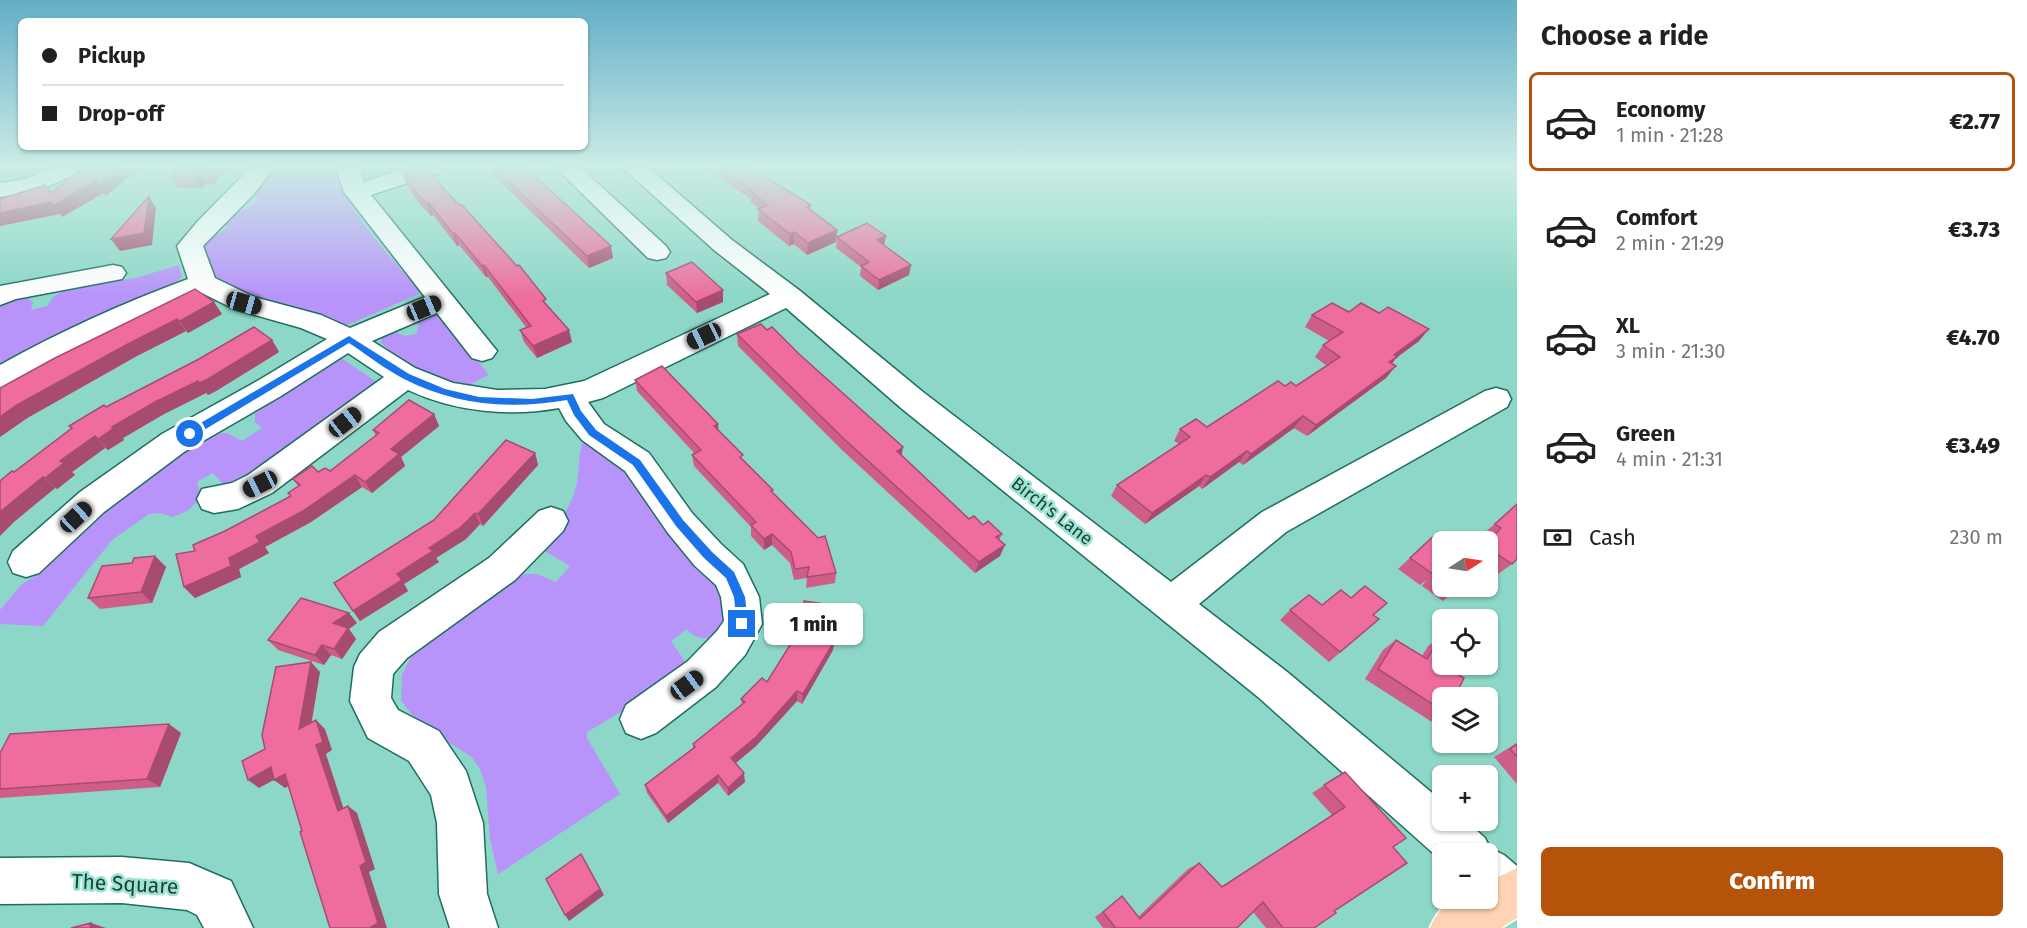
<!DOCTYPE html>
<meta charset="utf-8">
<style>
:root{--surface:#fff;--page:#f2f2f2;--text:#202124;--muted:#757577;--line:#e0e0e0;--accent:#b45309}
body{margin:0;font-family:"Fira Sans",sans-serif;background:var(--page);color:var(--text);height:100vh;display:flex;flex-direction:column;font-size:22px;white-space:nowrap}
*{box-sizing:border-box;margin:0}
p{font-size:20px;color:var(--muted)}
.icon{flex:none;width:33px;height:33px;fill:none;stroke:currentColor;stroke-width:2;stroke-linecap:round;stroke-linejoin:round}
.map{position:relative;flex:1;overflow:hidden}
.drawer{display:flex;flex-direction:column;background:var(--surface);width:510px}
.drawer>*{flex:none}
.banner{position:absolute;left:18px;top:18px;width:570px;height:132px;border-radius:9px;box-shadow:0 2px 4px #0004;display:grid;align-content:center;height:132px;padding:0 24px;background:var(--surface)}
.needle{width:39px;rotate:78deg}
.buttons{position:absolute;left:1432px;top:531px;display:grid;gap:12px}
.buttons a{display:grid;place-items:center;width:66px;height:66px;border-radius:9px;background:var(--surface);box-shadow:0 2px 4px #0004;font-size:30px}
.end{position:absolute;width:27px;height:27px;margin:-14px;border:8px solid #1a73e8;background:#fff;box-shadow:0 0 0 3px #fff}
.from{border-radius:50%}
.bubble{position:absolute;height:42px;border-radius:9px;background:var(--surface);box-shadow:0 2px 4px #0004;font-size:20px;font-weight:800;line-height:42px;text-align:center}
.car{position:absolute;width:18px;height:36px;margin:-18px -9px;border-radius:8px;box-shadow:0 0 4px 2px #0007;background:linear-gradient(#222 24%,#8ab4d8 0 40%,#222 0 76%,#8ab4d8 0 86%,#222 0)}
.banner b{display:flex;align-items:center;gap:21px;height:57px;font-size:22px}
.banner b+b{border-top:2px solid var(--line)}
.banner i{width:15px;height:15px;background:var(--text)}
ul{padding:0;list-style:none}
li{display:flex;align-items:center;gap:18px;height:99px;margin:0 12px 9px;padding:0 12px;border:3px solid transparent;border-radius:9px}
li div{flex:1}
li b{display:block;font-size:22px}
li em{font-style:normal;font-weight:800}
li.selected{border-color:var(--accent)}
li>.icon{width:54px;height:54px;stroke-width:1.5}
h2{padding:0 24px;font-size:27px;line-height:72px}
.pay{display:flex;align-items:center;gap:15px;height:66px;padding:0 24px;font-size:22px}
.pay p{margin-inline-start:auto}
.action{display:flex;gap:12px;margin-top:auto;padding:12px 24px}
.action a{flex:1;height:69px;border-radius:9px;background:var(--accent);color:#fff;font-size:24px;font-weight:800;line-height:69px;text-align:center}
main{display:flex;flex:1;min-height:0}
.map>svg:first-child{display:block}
.green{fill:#b793fa}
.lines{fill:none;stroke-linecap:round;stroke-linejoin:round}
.minor-casing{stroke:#1f6e61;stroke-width:3}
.major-casing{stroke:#fff;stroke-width:3}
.minor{fill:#fff;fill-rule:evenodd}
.major{fill:#fed4b4;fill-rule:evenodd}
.wall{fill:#ce5e88}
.shaded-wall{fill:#a74c6f}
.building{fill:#ef6d9e;stroke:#a74c6f;stroke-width:1.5}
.route{fill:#1a73e8}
.labels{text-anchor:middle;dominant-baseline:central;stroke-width:5;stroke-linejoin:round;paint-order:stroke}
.street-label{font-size:18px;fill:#1f3e38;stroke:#99e4d3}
.near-street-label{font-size:21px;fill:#1f3e38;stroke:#99e4d3}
</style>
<main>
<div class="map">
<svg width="1517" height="928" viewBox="0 0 1517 928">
<rect width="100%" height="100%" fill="#8cd7c7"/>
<g class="green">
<polygon points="0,168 62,168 46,176 22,182 17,176 0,180"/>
<path d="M 268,168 L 335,168 C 347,214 392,257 421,293 L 345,326 L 265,303 L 214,277 L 201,242 C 211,235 220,236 228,227 L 218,224 L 230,213 L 248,209 L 257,199 L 251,195 Z"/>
<path d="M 179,265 L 182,277 L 174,283 L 175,286 L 0,372 L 0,300 C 12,298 25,292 33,303 L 31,310 L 48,306 L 52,298 L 69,287 L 136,278 Z"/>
<path d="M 439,312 L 489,375 C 478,380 466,389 454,387 C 438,384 393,354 381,343 L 382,335 L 389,330 L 405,336 L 416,334 L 419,325 L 414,320 Z"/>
<polygon points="341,358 384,387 249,486 224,485 213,473 197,482 201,498 187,511 173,517 160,513 149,514 112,540 43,626 0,624 0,610 22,584 36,576 99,512 163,462 215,434 227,433 242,441 262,428 255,422 255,414 261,407 333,360"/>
<path d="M 586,435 L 613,451 L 734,602 L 721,636 C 708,639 696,641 687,629 L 671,641 L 684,660 L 687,673 L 587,732 L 587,738 L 620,794 L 498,874 L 490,839 L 486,787 L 480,769 L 472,757 L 424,727 L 412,715 L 401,700 L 402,675 L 414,651 L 478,607 L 519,574 L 537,574 L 556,582 L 570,566 L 543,550 C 554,530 568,512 575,491 C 581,473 576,452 586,435 Z"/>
</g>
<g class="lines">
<defs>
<g id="minor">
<polygon points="51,168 82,168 78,173 40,190 0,197 0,183 26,179"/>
<path d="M 250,168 L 274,168 L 254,194 L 203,246 L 215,278 L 254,297 L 321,315 L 350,328 L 425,297 L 344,192 L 336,168 L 360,168 L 364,182 L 407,168 L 442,168 L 438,173 L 371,195 L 497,351 L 492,358 L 482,361 L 472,358 L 437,313 L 372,341 L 415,368 L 453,383 L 497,390 L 545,389 L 584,381 L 770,294 L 714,250 L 623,168 L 649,168 L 732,240 L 799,290 L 923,392 L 1171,582 L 1262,512 L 1485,391 L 1496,388 L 1507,391 L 1511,399 L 1507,407 L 1286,532 L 1199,604 L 1286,671 L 1443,802 L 1443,820 L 1465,820 L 1485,838 L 1490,848 L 1504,855 L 1517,866 L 1517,916 L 1513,918 L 1496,911 L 1483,898 L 1488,898 L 1488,854 L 1443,854 L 1443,862 L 1258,697 L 901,408 L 786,308 L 603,398 L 588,402 L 604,424 L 649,453 L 692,513 L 721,544 L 743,564 L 759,597 L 762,624 L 745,655 L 716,687 L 656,733 L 641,739 L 626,733 L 620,719 L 626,705 L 688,661 L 717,631 L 724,621 L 721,597 L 716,585 L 695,566 L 668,533 L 625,471 L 582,440 L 566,421 L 559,408 C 509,417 455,412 408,390 L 272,493 L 238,509 L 214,513 L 202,509 L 197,499 L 202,489 L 232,483 L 248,475 L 384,377 L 348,353 L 281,396 L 184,452 L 104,512 L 39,573 L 26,577 L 13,573 L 8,562 L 13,551 L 80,492 L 162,434 L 259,380 L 327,339 L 301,328 L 234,309 L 202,293 C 157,311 113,330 70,352 C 47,363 25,381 0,389 L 0,365 C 61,331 123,303 188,279 L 177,246 L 198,221 Z"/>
<polygon points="556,168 581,168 666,246 670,252 666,258 657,260 648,258"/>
<polygon points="113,265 122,267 126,273 122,279 16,299 0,305 0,286"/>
<polygon points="551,507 563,511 568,521 563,531 515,580 407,658 393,674 391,698 398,710 439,731 466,771 483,823 487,894 498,928 450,928 439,894 437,823 431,795 409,761 368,738 350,701 354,667 360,654 379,632 489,558 539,511"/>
<polygon points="122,857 189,863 231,881 253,928 204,928 197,915 187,910 122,903 0,904 0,858"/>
</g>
<path id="major" d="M 1517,868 L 1517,918 L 1501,928 L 1430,928 C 1443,897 1458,898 1488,898 L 1488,882 Z"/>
</defs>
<use href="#minor" class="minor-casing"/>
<use href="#major" class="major-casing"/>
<use href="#minor" class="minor"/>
<use href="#major" class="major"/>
</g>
<g class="wall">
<polygon points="178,168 227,168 214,184 206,184 202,188 178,188 171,176"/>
<polygon points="486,168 526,168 613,258 589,268"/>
<polygon points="704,168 752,168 811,205 811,210 837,230 836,242 807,255 794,244 789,246 758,221 759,209 751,202 751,199"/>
<polygon points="403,174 445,190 547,305 572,342 537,358 524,342 520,330 526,327 488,277 486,277 459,245 457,246 433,215 431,216 418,202 407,186"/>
<polygon points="837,237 884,246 909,275 878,290 860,276 861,267 836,248"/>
<polygon points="666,273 723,302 697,313 667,285"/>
<polygon points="195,289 222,314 188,333 186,331 135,357 29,417"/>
<polygon points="1349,312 1419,341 1396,358 1392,364 1386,378 1307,436 1294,428 1243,465 1239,462 1202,489 1199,486 1145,524 1111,496 1117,485 1179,444 1174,441 1180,429 1207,427 1285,386 1296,386 1327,366 1315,357 1323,345 1329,341 1305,327 1312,315"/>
<polygon points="737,334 902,456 969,519 1002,534 999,540 1000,556 975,573 842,450 738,346"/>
<polygon points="272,340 279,352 216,391 208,395 206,393 164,414 123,438 124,440 108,450 105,448 72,472 75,475 57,489 55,488 15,521 14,472 106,407"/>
<polygon points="635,380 719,431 743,460 773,493 836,573 835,583 806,588 807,578 794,580 790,563 772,545 764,550 751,536 751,527 694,466 692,455 695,454 637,391"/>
<polygon points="434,414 439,426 401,457 405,466 372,493 362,487 311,522 265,547 269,553 239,569 241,577 195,598 184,587 195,551 225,531 290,496 288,493 298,486 293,479 318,472 330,471 376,436 373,430"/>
<polygon points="535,453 538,465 483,526 480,524 466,539 436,558 439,562 404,584 408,591 360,621 353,611 434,520"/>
<polygon points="1517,504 1512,564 1498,574 1488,567 1488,542 1486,542 1488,540 1482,535"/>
<polygon points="1438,532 1443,542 1443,586 1459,586 1443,601 1422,586 1426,580 1420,585 1398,569"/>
<polygon points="155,556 166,567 152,603 100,609 88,598 132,563"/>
<polygon points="1322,605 1373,615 1379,619 1329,662 1280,620 1290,610"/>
<polygon points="357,623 349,629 356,639 342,659 331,655 324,665 278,650 268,640"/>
<polygon points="1441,636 1443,715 1432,722 1365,679 1383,650 1396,640 1422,656 1428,646"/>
<polygon points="833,650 802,704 797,701 756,746 736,763 745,782 728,796 718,783 668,823 647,793 645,785 693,748 693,744 742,705 741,699 767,682"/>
<polygon points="181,733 160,787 0,798 0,789"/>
<polygon points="1517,743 1517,784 1494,757"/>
<polygon points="1345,772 1393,847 1334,911 1314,928 1266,928 1253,912 1237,928 1103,928 1095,917 1114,903 1138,917 1188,869 1199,863 1221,887 1332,815 1312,793"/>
</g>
<g class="shaded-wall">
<polygon points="118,168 144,168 126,179 106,196 104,193 62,217 60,214 0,226 0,213 51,193 45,185 54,196"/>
<polygon points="211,168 227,168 214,184 207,172"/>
<polygon points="199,172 206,184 202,188 195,177"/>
<polygon points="149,196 156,208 152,245 120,251 111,239"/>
<polygon points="429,203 433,215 431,216 427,204"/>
<polygon points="837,230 836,242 807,255 808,243"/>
<polygon points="794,232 794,244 789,246 790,234"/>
<polygon points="455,233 459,245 457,246 453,234"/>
<polygon points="886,236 884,246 877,240"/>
<polygon points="611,246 613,258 589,268 587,256"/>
<polygon points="484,265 488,277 486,277 482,266"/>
<polygon points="911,265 909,275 878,290 879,280"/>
<polygon points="723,290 723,302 697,313 696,302"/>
<polygon points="214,302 222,314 188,333 180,321"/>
<polygon points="177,319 186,331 135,357 29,417 0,437 0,417 17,405 126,345"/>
<polygon points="1429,329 1419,341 1396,358 1388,369 1380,374 1394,355"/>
<polygon points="569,330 572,342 537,358 533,346"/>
<polygon points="272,340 279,352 216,391 208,395 199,383"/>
<polygon points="1396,366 1386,378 1307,436 1316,425"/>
<polygon points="198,381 206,393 164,414 123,438 124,440 108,450 98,439 112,427 155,402"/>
<polygon points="434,414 439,426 401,457 405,466 372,493 365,482 391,449"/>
<polygon points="1303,416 1294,428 1243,465 1251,454"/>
<polygon points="718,424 719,436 714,426"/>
<polygon points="95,436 105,448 72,472 75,475 57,489 45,478 60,461"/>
<polygon points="903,447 901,459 897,451"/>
<polygon points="1247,451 1239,462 1202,489 1210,477"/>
<polygon points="535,453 538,465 483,526 478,514"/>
<polygon points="355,475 362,487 311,522 265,547 269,553 239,569 241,577 195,598 184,587 229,558 256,536"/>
<polygon points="1206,475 1199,486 1145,524 1152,513"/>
<polygon points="43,477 55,488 15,521 0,536 0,512"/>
<polygon points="475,513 480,524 466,539 436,558 439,562 404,584 408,591 360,621 353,611 429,548"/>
<polygon points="772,534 772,545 764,550 764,539"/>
<polygon points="1005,545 1000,556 975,573 979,562"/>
<polygon points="155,556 166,567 152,603 141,592"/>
<polygon points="349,613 357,623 349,629 356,639 342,659 334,649 333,623"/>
<polygon points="835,640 833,650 802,704 803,694"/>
<polygon points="322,645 331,655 324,665 315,655"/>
<polygon points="311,662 320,672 309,738 299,729"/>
<polygon points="797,691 797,701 756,746 732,766 731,758"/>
<polygon points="316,720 325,729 332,750 326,754 347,819 338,811 316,745"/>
<polygon points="169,724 181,733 160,787 147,779"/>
<polygon points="271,767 281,776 259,788 248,780"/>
<polygon points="744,773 745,782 728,796 728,788"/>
<polygon points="285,774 295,782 285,788 274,780"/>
<polygon points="718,775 718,783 668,823 666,816"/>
<polygon points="348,806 357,813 375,869 369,872 387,928 370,928 360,866"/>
<polygon points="581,854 604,895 569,921 565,915"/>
<polygon points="91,923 106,928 90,928"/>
</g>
<g class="building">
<polygon points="83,168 118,168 98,184 97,180 53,206 51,202 0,213 0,199 45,185 51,193"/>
<polygon points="178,168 211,168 207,172 199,172 195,177 171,176"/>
<polygon points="422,168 428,168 445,190 459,205 461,204 517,266 519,265 546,299 543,301 569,330 533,346 520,330 531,326 484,265 482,266 455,233 453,234 429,203 427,204 414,190 403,174"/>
<polygon points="494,168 526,168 611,246 587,256"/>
<polygon points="720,168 752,168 811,205 807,207 837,230 808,243 794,232 790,234 758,209 768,205 750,191 753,190"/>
<polygon points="149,196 144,233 111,239"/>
<polygon points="867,223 886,236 877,240 911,265 879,280 861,266 869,262 837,237"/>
<polygon points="692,262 723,290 696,302 666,273"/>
<polygon points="195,289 214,302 180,321 177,319 126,345 17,405 0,417 0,388 55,358"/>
<polygon points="1332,303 1349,312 1361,303 1379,313 1388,307 1429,329 1394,355 1397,357 1389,362 1396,366 1316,425 1303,416 1251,454 1247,451 1210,477 1206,475 1152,513 1117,485 1190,437 1180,429 1196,419 1207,427 1278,381 1285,386 1291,382 1296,386 1340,357 1323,345 1343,332 1312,315"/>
<polygon points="761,324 767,330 772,327 799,354 903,447 897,451 969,519 974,516 983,525 988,521 1002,534 996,537 1005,545 979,562 844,439 737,334"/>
<polygon points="254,327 272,340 208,379 199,383 198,381 155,402 112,427 114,428 98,439 95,436 60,461 64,463 45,478 43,477 0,512 0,481 12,471 14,472 72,428 69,426 104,405 106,407 199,359"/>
<polygon points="662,366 718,424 714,426 743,455 740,457 773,490 771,491 818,538 825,536 836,573 807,577 809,567 795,569 791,552 772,534 764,539 751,525 756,522 692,455 701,450 635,380"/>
<polygon points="409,400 434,414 391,449 399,454 365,482 355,475 303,511 256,536 260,542 229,558 231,566 184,587 176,554 195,551 193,545 225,531 291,496 288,493 300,485 293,479 312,466 318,472 325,468 330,471 379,433 373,430"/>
<polygon points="506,440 535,453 478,514 475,513 460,528 429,548 433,551 397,574 402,580 353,611 334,583 434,520"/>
<polygon points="1517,504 1517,559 1512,564 1488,548 1488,542 1501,528 1495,524"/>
<polygon points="1438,532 1453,542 1443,542 1443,581 1435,575 1438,569 1433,574 1410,558"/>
<polygon points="155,556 141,592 88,598 102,566 132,563 134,558"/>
<polygon points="1365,586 1387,603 1373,615 1379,619 1340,652 1290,610 1309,595 1322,605 1341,590 1351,598"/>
<polygon points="1450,586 1459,586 1456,590"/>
<polygon points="301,598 349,613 333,623 348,628 334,649 322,645 315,655 268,640"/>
<polygon points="804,601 838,606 835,640 803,694 797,691 756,737 731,758 744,773 728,788 718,775 666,816 645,785 695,747 693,744 745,702 741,699 762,678 767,682 800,629"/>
<polygon points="1441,636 1443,638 1443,664 1462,664 1457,674 1464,678 1454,698 1443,698 1443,711 1378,669 1396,640 1427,659"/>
<polygon points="311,662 299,729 316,720 323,742 316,745 338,811 348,806 366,862 360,866 378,923 370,928 330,928 300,832 302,831 285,774 274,780 271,767 248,780 242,761 265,749 262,735 276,667"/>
<polygon points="169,724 147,779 0,789 0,753 10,734"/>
<polygon points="1517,744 1517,757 1510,749"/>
<polygon points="1345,772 1406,838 1393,847 1407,863 1334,911 1336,913 1314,928 1283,928 1263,902 1237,928 1113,928 1115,927 1103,912 1122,896 1140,919 1199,863 1222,887 1345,807 1324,785"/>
<polygon points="581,854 600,889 565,915 546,879"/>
<polygon points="91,923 90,928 71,928"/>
</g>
<linearGradient id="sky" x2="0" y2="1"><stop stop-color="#63aec6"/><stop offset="0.56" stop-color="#cbede6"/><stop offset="1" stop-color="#cbede6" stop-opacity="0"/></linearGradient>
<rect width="1517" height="298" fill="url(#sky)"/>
<path class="route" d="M 349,336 L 409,374 L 445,389 L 479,397 L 532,399 L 573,394 L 581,411 L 596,430 L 640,460 L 683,520 L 712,552 L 734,572 L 745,597 L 748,624 L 747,627 L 738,627 L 737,624 L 734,597 L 726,578 L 704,558 L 676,526 L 633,465 L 589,435 L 574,415 L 567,400 C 510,410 455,405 404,379 C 385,369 367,355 349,343 L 194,436 L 187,436 L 187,431 Z"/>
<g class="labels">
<g class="street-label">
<text transform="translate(1052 511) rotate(38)">Birch's Lane</text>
</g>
<g class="near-street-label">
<text transform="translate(125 884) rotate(3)">The Square</text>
</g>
</g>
</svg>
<div class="buttons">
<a><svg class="needle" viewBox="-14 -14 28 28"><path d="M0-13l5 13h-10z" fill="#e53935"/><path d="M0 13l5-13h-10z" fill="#757577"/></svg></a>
<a><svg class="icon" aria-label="locate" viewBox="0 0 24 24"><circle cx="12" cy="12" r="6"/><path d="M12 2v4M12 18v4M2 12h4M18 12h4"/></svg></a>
<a><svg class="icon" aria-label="layers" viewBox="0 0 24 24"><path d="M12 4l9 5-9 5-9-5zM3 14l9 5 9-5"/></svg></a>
<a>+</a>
<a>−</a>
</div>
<i class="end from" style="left:190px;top:434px"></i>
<i class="end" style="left:742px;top:624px"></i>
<div class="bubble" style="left:764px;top:603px;width:99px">1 min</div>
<i class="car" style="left:244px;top:303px;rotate:106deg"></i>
<i class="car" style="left:424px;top:308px;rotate:67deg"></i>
<i class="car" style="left:704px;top:336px;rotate:245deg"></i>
<i class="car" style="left:345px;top:422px;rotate:52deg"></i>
<i class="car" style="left:260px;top:484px;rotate:243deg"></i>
<i class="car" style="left:76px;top:517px;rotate:47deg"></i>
<i class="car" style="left:687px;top:685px;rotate:54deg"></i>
<div class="banner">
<b><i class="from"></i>Pickup</b>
<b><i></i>Drop-off</b>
</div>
</div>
<section class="drawer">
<h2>Choose a ride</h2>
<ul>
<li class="selected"><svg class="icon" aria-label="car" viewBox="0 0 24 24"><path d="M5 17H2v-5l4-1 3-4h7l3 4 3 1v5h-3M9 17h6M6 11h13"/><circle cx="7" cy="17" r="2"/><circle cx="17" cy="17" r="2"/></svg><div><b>Economy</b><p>1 min · 21:28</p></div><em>€2.77</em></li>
<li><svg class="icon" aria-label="car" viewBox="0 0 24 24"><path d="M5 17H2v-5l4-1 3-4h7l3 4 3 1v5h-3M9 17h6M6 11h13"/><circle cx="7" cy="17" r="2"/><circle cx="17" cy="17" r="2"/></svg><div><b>Comfort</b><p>2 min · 21:29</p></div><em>€3.73</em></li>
<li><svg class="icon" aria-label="car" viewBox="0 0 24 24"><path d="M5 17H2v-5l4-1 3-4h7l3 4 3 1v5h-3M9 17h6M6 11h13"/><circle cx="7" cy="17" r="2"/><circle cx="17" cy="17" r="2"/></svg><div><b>XL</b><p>3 min · 21:30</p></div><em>€4.70</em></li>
<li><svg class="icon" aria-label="car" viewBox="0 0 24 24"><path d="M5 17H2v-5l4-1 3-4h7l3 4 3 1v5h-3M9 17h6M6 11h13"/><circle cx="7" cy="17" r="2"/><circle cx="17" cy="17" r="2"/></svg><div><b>Green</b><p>4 min · 21:31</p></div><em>€3.49</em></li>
</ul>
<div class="pay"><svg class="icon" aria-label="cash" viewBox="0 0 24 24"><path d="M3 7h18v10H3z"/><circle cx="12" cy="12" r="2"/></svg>Cash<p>230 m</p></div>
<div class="action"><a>Confirm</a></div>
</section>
</main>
